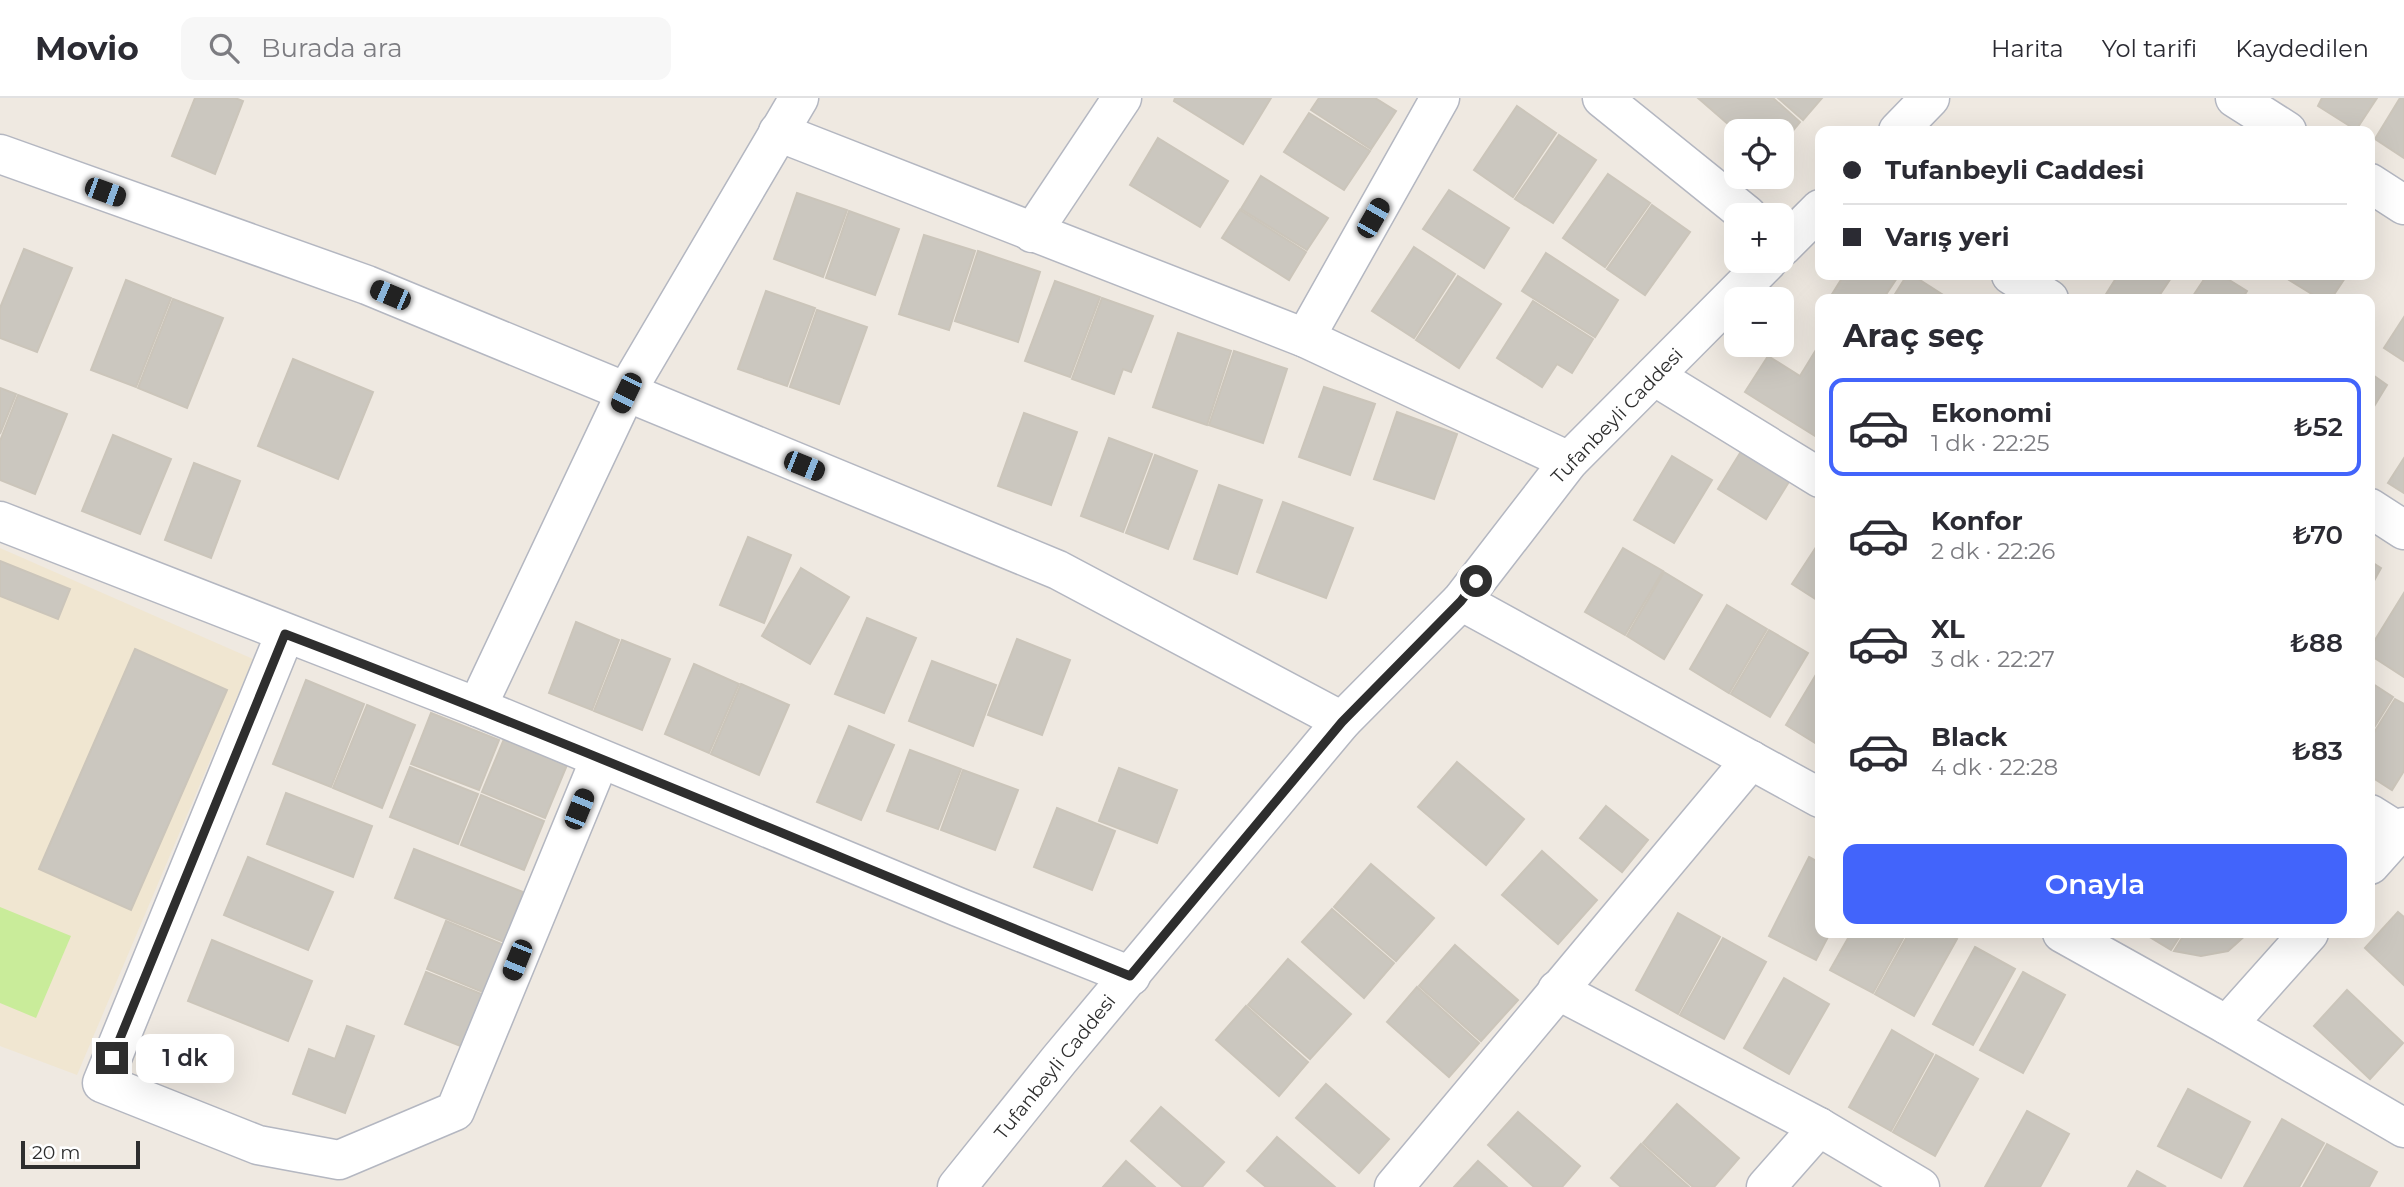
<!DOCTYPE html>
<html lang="tr">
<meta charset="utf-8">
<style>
:root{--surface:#fff;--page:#f7f7f7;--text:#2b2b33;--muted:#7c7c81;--line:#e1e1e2;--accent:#4264fb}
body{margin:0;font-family:Montserrat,sans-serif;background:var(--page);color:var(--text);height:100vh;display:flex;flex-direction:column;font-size:26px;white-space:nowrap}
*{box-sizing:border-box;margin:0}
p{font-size:23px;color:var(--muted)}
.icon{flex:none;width:38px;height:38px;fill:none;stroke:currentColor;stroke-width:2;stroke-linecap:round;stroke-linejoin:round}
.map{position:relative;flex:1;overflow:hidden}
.side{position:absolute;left:1815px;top:196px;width:560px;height:644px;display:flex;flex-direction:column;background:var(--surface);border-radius:14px;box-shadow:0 7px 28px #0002}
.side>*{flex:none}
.banner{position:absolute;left:1815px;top:28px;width:560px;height:154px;border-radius:14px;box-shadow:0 7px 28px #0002;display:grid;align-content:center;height:154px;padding:0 28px;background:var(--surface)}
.tools{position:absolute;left:1724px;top:21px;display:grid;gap:14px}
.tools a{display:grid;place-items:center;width:70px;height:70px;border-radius:14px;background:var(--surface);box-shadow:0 7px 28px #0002;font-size:35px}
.scale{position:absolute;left:21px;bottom:18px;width:119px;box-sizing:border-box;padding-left:7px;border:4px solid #2e2e2e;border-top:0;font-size:19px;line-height:24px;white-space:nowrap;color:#2e2e2e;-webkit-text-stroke:5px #fff;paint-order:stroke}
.end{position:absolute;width:32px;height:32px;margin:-16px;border:9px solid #2e2e2e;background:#fff;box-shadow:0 0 0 4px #fff}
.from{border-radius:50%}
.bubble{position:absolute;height:49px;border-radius:14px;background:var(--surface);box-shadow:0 7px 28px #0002;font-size:23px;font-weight:600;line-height:49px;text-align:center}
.car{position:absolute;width:21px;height:42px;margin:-21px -10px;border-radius:9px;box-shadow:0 0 5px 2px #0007;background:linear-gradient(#222 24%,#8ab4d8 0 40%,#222 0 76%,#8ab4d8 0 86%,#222 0)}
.banner b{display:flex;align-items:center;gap:24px;height:66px;font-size:26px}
.banner b+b{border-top:2px solid var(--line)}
.banner i{width:18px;height:18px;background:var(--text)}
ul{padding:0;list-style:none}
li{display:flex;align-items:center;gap:21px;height:98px;margin:0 14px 10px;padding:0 14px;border:4px solid transparent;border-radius:14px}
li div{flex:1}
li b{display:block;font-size:26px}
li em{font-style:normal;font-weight:600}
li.on{border-color:var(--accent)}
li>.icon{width:63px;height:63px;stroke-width:1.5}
h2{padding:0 28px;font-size:32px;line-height:84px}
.primary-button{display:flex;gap:14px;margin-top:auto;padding:14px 28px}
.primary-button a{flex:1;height:80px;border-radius:14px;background:var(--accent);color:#fff;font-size:28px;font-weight:600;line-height:80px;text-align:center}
header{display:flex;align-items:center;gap:42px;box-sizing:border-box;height:98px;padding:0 35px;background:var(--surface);border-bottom:2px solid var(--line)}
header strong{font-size:33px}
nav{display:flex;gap:38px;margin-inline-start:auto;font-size:24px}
.search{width:490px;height:63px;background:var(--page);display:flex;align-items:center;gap:18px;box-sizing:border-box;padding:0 24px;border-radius:14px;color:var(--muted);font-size:26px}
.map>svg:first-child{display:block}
.education{fill:#f0e6d1}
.pitch{fill:#c9ec9a}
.building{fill:#cbc7bf;stroke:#cbc5ba;stroke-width:2}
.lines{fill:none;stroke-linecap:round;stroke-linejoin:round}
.minor-casing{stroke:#b4b7c1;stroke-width:41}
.minor{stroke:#fff;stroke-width:38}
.route{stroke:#2e2e2e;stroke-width:9}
.labels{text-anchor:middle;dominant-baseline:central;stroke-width:5;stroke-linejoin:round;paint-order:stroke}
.street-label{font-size:19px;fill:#2e2e2e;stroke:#fff}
</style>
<header>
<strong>Movio</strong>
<div class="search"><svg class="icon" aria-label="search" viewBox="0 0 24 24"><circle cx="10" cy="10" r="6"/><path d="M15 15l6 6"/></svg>Burada ara</div>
<nav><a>Harita</a><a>Yol tarifi</a><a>Kaydedilen</a></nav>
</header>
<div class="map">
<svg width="2404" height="1089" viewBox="0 0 2404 1089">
<rect width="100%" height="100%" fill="#efe9e1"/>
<polygon class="education" points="0,450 253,561 77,977 0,948"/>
<polygon class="pitch" points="0,809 71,838 36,920 0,905"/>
<g class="building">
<polygon points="195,0 235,0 243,3 215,76 172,58"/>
<polygon points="1175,0 1271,0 1243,46 1174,3"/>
<polygon points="1319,0 1375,0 1396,13 1371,51 1311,12"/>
<polygon points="1698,0 1773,0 1800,24 1782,46 1782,33 1736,33"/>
<polygon points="1778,0 1822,0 1803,22"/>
<polygon points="2322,0 2377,0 2356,32 2318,8"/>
<polygon points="2400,0 2404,0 2404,60 2375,41"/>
<polygon points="1517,8 1556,35 1513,99 1474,72"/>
<polygon points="1309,15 1370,53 1344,92 1284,54"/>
<polygon points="1559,37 1596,62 1553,125 1515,101"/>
<polygon points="1158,40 1228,83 1200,129 1130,87"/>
<polygon points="1608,76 1650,105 1605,169 1563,140"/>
<polygon points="1261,78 1328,120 1307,152 1241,111"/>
<polygon points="1449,92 1509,130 1484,170 1423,131"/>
<polygon points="797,95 847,112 823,179 774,161"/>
<polygon points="1652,107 1690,134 1645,197 1607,171"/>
<polygon points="1240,112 1306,154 1289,182 1222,140"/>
<polygon points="849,113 899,131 875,197 826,180"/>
<polygon points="924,137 975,153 949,232 899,216"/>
<polygon points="1414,149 1455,176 1414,240 1372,213"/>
<polygon points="24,151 72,170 37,254 0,240 0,210"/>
<polygon points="978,153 1040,174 1018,244 955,223"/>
<polygon points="1546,155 1618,202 1595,239 1522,193"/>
<polygon points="1844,177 1899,177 1883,201 1829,201"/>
<polygon points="1907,177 1912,177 1948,200 1892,201"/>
<polygon points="2118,177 2173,177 2157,201 2103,201"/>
<polygon points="2207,177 2221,177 2247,193 2242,201 2191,201"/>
<polygon points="2292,177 2347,177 2331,201 2320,201 2289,182"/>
<polygon points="1458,178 1501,206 1459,270 1416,242"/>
<polygon points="126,182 171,200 136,289 91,272"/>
<polygon points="1055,183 1100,199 1070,279 1025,263"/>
<polygon points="766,193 815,210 787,288 738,271"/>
<polygon points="1102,200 1153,218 1131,274 1123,271 1114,296 1072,281"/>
<polygon points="173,201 223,220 187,310 138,290"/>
<polygon points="1533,203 1593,241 1572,275 1557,266 1542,289 1497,260"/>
<polygon points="817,212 867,229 839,306 790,289"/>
<polygon points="2404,219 2404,263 2384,250"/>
<polygon points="1178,235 1231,253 1207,327 1153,309"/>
<polygon points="1819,247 1820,331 1815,338 1745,294 1768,258 1800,278"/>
<polygon points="1234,253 1287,271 1263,345 1209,327"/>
<polygon points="293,261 373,294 338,381 258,348"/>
<polygon points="2370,275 2387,287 2370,315"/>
<polygon points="1324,289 1375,306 1350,377 1299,359"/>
<polygon points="0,290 16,296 0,336"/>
<polygon points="18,297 67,316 35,396 0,382 0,343"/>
<polygon points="1397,314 1457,336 1434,401 1374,381"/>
<polygon points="1024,315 1077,334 1051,407 998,388"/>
<polygon points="113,337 171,361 140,436 82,413"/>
<polygon points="1109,340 1152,356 1123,434 1081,418"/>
<polygon points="1742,352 1790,382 1766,421 1718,391"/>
<polygon points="1155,357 1197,373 1168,451 1126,435"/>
<polygon points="1672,358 1712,382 1674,445 1634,422"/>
<polygon points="2404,360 2404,395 2388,385"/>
<polygon points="194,365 240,383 211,460 165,442"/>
<polygon points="1219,387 1262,402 1237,476 1194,461"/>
<polygon points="1283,404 1353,430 1326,500 1257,474"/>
<polygon points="748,439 791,457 764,525 720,507"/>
<polygon points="1820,443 1820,504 1792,486"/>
<polygon points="1623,450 1663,473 1625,537 1585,514"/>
<polygon points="0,463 70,491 58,521 0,498"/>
<polygon points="2370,463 2381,470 2370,490"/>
<polygon points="801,470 849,499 810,566 762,538"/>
<polygon points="1664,474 1702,497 1664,561 1627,538"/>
<polygon points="2404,495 2404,579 2370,557 2370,550"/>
<polygon points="1727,507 1767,531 1729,595 1690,571"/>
<polygon points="867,520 916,540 884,615 835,596"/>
<polygon points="576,524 619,542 592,612 549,595"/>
<polygon points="1769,532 1808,555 1770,619 1731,596"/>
<polygon points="1017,541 1070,562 1042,637 988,617"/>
<polygon points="622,542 670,561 642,632 594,613"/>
<polygon points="135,551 227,592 131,812 39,771"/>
<polygon points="932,563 996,587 973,648 909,623"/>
<polygon points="694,566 739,586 709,655 665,636"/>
<polygon points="1820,570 1820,648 1786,627"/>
<polygon points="306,582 364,606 331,689 273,666"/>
<polygon points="2370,584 2393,599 2370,636"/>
<polygon points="741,586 789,607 759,677 711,656"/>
<polygon points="2395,601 2404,606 2404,673 2392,692 2370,678 2370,641"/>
<polygon points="367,607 415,627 382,710 333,690"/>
<polygon points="431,615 499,642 479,692 411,666"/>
<polygon points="849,628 894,647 861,722 817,704"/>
<polygon points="504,641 567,667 545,720 482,694"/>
<polygon points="910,652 961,671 938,731 887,713"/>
<polygon points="1457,664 1524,721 1486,767 1418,709"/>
<polygon points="410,669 478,696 458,746 390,719"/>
<polygon points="1119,670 1177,692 1157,745 1099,723"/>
<polygon points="963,672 1018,692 995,752 941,732"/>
<polygon points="286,695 372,728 353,779 267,746"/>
<polygon points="481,697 544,723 524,772 461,747"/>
<polygon points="1606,708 1648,742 1622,774 1580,740"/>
<polygon points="1057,710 1115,733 1092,792 1034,769"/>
<polygon points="414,751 523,794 504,844 395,800"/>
<polygon points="1542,753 1597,802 1558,846 1502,797"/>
<polygon points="248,759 333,794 308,852 224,817"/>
<polygon points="1809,759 1820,765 1820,835 1830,835 1816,862 1769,838"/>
<polygon points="1371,766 1434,820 1396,863 1334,809"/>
<polygon points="1332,811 1394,865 1364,900 1302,844"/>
<polygon points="2398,814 2404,819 2404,887 2365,850"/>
<polygon points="1678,815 1720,839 1678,916 1636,892"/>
<polygon points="446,823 504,847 485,895 427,871"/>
<polygon points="1851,835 1906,835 1873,895 1830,872"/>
<polygon points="1909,835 1945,835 1957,841 1914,918 1875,896"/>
<polygon points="2143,835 2182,835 2171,852"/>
<polygon points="2185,835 2248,835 2228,853 2201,858 2174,853"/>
<polygon points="1723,840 1766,864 1724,941 1680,917"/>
<polygon points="212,842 312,883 288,943 188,903"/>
<polygon points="1455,847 1518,902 1481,943 1419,888"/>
<polygon points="1975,849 2015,871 1973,947 1933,926"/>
<polygon points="1288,861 1351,916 1310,961 1248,907"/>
<polygon points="426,874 484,897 463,949 405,926"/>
<polygon points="2023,874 2065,897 2023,975 1980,952"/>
<polygon points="1784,880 1829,906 1789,976 1744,950"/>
<polygon points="1417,889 1479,945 1449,979 1387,924"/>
<polygon points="2347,892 2403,945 2370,981 2314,928"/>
<polygon points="1246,908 1308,964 1279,998 1216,942"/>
<polygon points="347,928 374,938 345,1015 293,996 309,951 335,961"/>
<polygon points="1892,932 1933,956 1891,1033 1849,1009"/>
<polygon points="1936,957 1978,981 1935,1058 1893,1034"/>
<polygon points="1326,986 1389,1041 1359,1075 1296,1020"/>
<polygon points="2188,991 2250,1024 2221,1080 2158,1048"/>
<polygon points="1677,1006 1739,1060 1714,1089 1693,1089 1643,1045"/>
<polygon points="1161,1009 1224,1064 1202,1089 1183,1089 1131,1043"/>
<polygon points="2027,1013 2069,1036 2040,1089 1985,1089"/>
<polygon points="1518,1014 1580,1068 1562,1089 1534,1089 1488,1047"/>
<polygon points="2282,1021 2324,1045 2299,1089 2244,1089"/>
<polygon points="1277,1039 1335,1089 1266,1089 1247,1073"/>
<polygon points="1641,1046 1672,1074 1689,1089 1621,1089 1611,1080"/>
<polygon points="2327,1046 2377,1074 2369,1089 2303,1089"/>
<polygon points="1126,1063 1155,1089 1103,1089"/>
<polygon points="1478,1063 1507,1089 1454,1089"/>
<polygon points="2137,1073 2166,1089 2128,1089"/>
</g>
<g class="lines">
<defs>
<g id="minor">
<polyline points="1602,0 1747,117"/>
<polyline points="2235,0 2287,33"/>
<polyline points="1898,33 1930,0"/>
<polyline points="778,34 1305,240 1569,363"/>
<polyline points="0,56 367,187 1058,472 1342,623"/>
<polyline points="2370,85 2404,107"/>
<polyline points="1032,135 1122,0"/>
<polyline points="1782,149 1820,111"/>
<polyline points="2011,177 2049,201"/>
<polyline points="1305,240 1440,0"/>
<polyline points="1654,278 1820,380"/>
<polyline points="2370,410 2404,432"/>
<polyline points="0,423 477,609 958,809 1131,878"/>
<polyline points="1461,503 1820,700"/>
<polyline points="285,536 102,985 258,1047 339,1062 455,1013 600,661"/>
<polyline points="477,609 626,294 799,0"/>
<polyline points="2370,716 2399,734"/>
<polyline points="2370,767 2404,729"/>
<polyline points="2062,835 2227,927 2404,1030"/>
<polyline points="1557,892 1819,1029 1920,1089"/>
<polyline points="2227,927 2309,835"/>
<polyline points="957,1089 1059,962 1342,623 1461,503 1569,363 1768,163"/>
<polyline points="1394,1089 1751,662"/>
<polyline points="1766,1089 1819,1029"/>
</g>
</defs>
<use href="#minor" class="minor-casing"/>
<use href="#minor" class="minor"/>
</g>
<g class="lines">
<path class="route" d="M 112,960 L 285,536 C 569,644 849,764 1130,878 L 1342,624 L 1461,503 L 1476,483"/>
</g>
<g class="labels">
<g class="street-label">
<text transform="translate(1617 318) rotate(-46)">Tufanbeyli Caddesi</text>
<text transform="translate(1055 969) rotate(-51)">Tufanbeyli Caddesi</text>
</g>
</g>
</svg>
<div class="tools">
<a><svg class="icon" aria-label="locate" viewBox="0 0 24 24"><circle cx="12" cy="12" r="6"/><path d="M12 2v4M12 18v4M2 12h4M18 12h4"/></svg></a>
<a>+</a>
<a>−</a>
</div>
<div class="scale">20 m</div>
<i class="end from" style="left:1476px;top:483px"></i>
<i class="end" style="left:112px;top:960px"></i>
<div class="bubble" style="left:136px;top:936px;width:98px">1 dk</div>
<i class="car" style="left:105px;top:94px;rotate:110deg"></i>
<i class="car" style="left:1373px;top:120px;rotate:30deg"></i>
<i class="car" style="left:390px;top:197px;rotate:293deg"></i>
<i class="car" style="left:626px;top:295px;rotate:206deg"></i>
<i class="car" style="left:804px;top:368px;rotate:112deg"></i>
<i class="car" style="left:579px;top:711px;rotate:22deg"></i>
<i class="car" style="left:517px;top:862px;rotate:202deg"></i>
<div class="banner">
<b><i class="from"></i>Tufanbeyli Caddesi</b>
<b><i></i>Varış yeri</b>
</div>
<section class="side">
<h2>Araç seç</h2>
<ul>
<li class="on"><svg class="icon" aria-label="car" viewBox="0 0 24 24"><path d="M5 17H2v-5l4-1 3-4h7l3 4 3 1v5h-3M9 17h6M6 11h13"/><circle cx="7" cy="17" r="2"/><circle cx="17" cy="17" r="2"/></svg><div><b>Ekonomi</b><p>1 dk · 22:25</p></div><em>₺52</em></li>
<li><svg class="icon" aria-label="car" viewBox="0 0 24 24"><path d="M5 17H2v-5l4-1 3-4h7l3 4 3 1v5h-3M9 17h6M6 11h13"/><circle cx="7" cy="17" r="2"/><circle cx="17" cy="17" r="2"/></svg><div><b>Konfor</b><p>2 dk · 22:26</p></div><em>₺70</em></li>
<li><svg class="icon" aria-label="car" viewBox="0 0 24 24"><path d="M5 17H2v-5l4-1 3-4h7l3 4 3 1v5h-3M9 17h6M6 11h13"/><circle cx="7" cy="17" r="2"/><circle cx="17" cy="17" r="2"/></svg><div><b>XL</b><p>3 dk · 22:27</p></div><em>₺88</em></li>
<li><svg class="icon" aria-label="car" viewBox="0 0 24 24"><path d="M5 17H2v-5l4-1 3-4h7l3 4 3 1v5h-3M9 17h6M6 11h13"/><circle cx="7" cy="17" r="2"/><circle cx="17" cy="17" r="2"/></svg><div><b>Black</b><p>4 dk · 22:28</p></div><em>₺83</em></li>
</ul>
<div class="primary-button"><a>Onayla</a></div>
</section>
</div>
